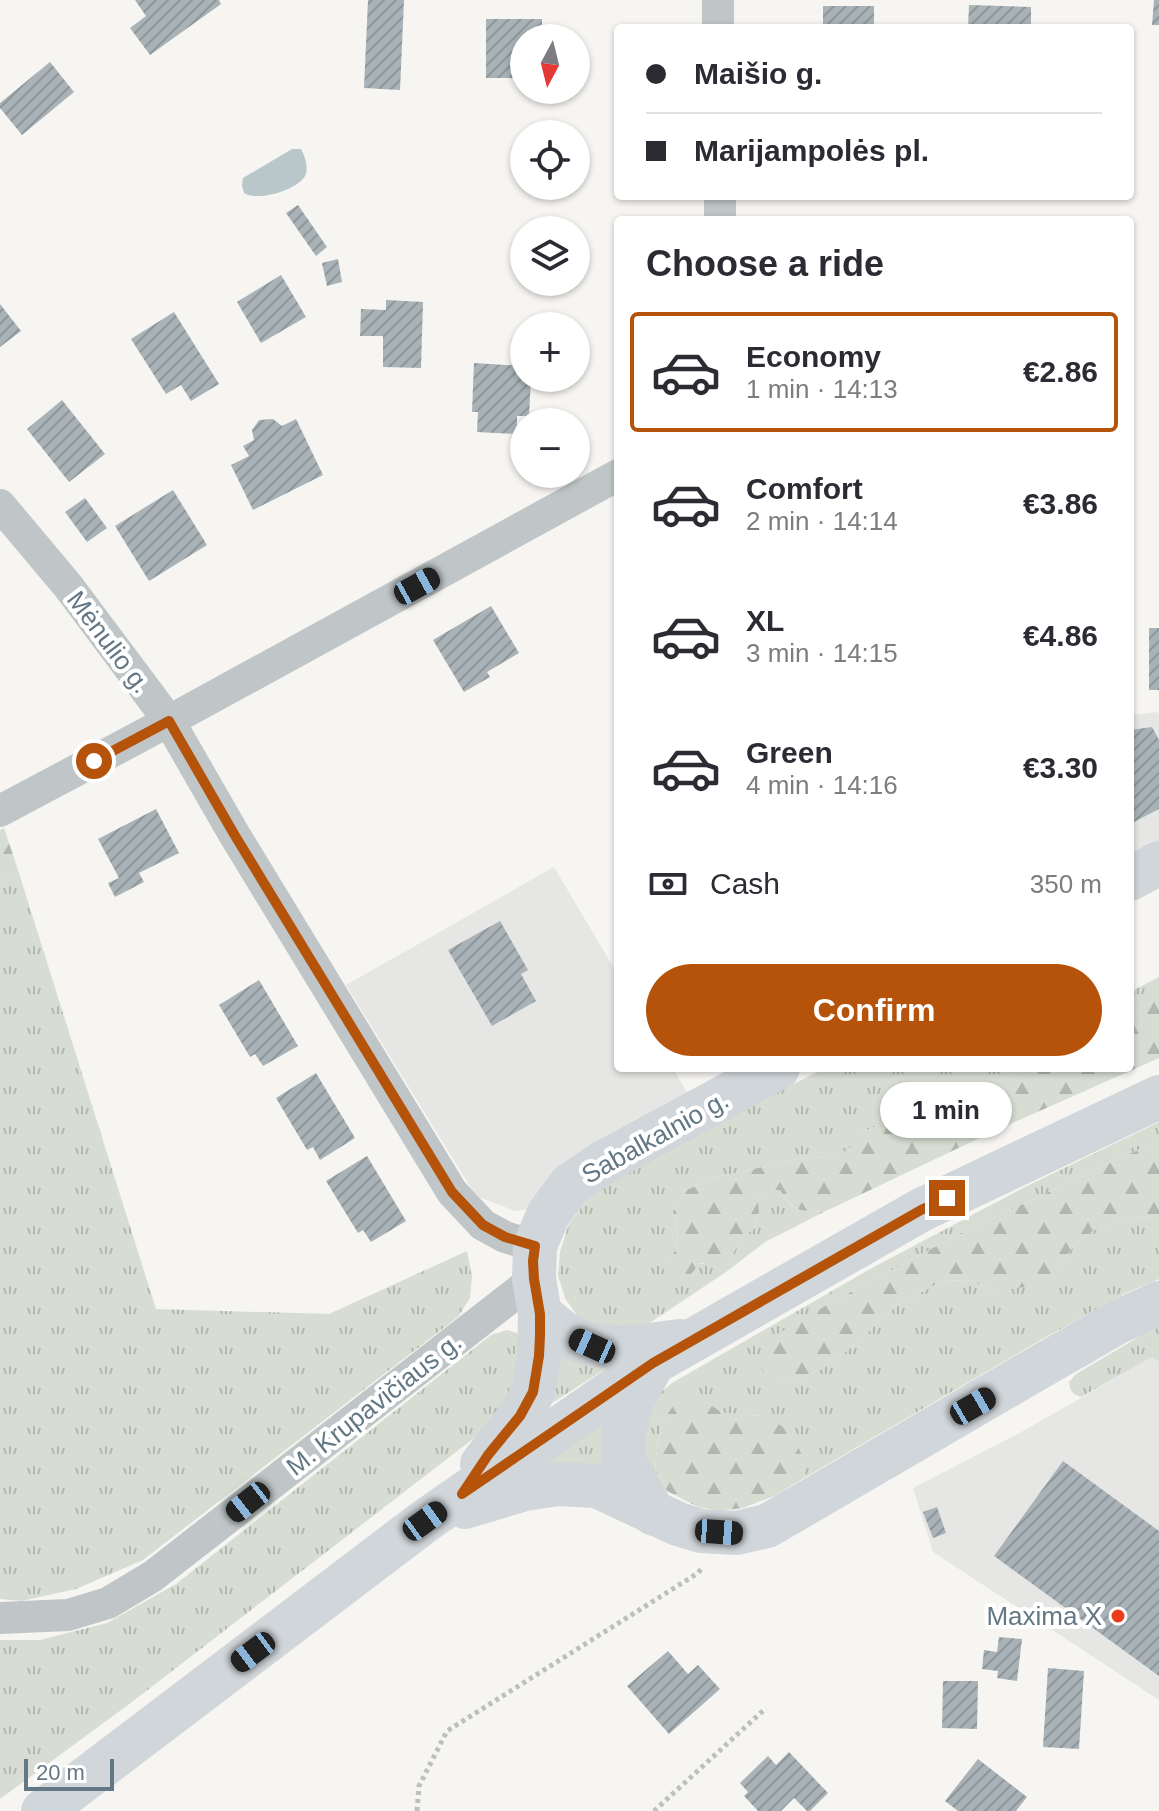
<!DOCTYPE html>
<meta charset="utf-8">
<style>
:root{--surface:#fff;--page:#f2f2f3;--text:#2b2b33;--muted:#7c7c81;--line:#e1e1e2;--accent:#b45309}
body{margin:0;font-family:Arial,sans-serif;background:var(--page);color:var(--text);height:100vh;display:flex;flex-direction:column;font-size:30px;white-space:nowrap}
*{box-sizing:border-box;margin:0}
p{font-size:26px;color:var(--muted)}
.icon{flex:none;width:44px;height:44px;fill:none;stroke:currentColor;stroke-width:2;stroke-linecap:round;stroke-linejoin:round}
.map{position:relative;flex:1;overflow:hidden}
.side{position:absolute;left:614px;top:216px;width:520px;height:856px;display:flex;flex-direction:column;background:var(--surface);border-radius:8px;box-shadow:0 2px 6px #0004}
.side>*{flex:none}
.hud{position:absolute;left:614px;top:24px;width:520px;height:176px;border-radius:8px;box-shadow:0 2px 6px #0004;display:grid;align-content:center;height:176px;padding:0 32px;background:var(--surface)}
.needle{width:52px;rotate:187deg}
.fabs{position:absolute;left:510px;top:24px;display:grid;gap:16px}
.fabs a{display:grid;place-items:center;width:80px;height:80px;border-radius:50%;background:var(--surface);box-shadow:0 2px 6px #0004;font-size:40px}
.scale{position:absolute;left:24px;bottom:20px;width:90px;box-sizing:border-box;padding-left:8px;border:4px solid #637884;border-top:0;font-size:22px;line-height:28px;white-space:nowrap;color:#637884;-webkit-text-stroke:6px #fff;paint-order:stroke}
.end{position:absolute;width:36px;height:36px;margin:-18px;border:10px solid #b45309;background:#fff;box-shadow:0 0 0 4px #fff}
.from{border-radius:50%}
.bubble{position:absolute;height:56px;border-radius:28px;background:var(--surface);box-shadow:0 2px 6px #0004;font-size:26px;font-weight:600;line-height:56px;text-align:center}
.car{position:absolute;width:24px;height:48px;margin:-24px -12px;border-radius:10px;box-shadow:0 0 6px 2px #0007;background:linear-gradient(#222 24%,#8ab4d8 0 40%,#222 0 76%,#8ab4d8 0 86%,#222 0)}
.hud b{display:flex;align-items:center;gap:28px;height:76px;font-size:30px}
.hud b+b{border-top:2px solid var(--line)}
.hud i{width:20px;height:20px;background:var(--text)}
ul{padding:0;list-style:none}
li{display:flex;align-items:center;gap:24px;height:120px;margin:0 16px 12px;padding:0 16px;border:4px solid transparent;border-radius:8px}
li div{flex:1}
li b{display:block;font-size:30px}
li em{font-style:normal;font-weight:600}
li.active{border-color:var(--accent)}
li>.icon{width:72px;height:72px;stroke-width:1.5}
h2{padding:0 32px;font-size:36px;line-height:96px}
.pay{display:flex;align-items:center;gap:20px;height:88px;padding:0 32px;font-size:30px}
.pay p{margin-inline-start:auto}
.button{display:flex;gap:16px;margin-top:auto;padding:16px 32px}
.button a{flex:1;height:92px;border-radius:48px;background:var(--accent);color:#fff;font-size:32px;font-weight:600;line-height:92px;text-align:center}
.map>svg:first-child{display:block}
.built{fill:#e6e7e5}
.grass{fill:url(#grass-tufts)}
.forest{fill:url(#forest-firs)}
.water{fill:#b9c7ca}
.building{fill:url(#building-hatch)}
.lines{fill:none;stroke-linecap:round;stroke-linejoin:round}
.path{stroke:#bcbfc1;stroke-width:5;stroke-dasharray:4 4;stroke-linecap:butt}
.minor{stroke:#c0c6c8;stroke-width:32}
.primary{stroke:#d1d6da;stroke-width:44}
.route{stroke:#b45309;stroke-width:10}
.poi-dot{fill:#ec3b1b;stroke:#fff;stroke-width:3}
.labels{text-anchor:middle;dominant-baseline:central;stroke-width:8;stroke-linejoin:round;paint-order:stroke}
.street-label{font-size:26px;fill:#637884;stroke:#fff}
.poi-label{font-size:26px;fill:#637884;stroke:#fff;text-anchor:end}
</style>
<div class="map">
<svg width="1159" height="1811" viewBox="0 0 1159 1811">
<defs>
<pattern id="grass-tufts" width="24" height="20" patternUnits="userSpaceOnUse" patternTransform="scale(2)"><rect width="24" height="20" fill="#d7ddd2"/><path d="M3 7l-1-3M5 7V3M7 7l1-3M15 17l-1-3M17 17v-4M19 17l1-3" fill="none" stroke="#b2b8b0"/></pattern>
<pattern id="forest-firs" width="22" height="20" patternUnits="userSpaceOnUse" patternTransform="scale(2)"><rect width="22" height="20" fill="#d7ddd2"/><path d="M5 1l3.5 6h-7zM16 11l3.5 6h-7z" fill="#b2b8b0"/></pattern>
<pattern id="building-hatch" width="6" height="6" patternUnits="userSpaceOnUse" patternTransform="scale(2)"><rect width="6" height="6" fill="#a9b3b7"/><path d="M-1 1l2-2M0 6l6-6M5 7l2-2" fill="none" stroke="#8d969a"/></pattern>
</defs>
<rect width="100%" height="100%" fill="#f6f5f2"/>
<g class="built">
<polygon points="1157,712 1159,715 1159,843 1130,858 1130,715"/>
<polygon points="554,867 618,975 618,1068 673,1068 688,1094 581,1151 538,1208 515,1211 476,1196 346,985"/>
<polygon points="1152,1357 1159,1362 1159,1700 933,1552 913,1488 1025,1430"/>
</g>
<g class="grass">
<polygon points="19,873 156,1309 329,1314 467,1251 472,1276 470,1298 458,1317 143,1560 76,1589 21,1601 0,1599 0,882"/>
<polygon points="1159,977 1159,996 1130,1018 1130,992"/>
<path d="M 825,1068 L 1027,1068 L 961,1097 L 929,1104 L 860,1133 L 848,1151 L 825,1157 L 798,1159 L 717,1177 L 686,1190 L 673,1211 C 679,1239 683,1244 663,1267 C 686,1264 710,1265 731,1257 L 743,1236 L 755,1228 L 759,1212 L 758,1200 L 768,1191 L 780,1190 C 793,1213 799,1210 824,1212 L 765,1242 L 726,1272 L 648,1324 L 626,1333 L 578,1317 L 565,1298 L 558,1276 L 560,1252 L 568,1226 L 585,1202 L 606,1183 L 638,1163 Z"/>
<polygon points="1159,1122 1159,1140 957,1235 827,1305 764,1372 790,1382 824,1368 850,1348 894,1308 943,1280 970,1281 998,1291 1059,1266 1076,1243 1094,1230 1130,1217 1159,1218 1159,1279 1126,1293 1046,1337 804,1478 804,1460 763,1416 723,1413 703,1400 665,1418 658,1441 655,1467 667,1491 654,1480 645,1468 640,1421 653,1399 672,1383 872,1268 1029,1185"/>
<path d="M 1159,1325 L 1159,1362 L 1152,1357 L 1081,1397 C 1072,1394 1070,1391 1069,1382 L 1076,1374 Z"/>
<polygon points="507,1330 517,1333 526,1343 511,1388 491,1425 132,1702 0,1799 0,1640 40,1640 107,1623 176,1584 491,1335"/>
<polygon points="559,1348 613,1364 552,1403 558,1374"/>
<polygon points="608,1419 613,1474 536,1468"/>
</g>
<g class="forest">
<polygon points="4,828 19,873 0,882 0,830"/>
<path d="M 1159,996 L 1159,1058 L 990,1133 L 824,1212 C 799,1210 794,1213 780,1190 L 768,1191 L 758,1200 L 759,1212 L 755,1228 L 743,1236 L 731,1257 L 716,1263 L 700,1263 L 685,1281 L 667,1281 L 663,1267 C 683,1244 679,1239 673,1211 L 686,1190 L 717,1177 L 798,1159 L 825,1157 L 847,1151 L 860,1133 L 929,1104 L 961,1097 L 1027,1068 L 1130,1068 L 1130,1018 Z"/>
<polygon points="1159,1140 1159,1218 1130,1217 1094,1230 1076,1243 1059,1266 1038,1285 998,1291 970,1281 943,1280 894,1308 850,1348 824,1368 790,1382 763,1372 758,1359 765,1341 827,1305 957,1235"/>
<polygon points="679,1397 703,1400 723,1413 763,1416 791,1431 804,1460 804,1478 774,1496 743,1508 720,1511 698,1507 667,1491 655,1467 658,1441 665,1418"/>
</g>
<path class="water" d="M 292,149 L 301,149 C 305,156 308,166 306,174 C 300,190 257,202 244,193 L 242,186 L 243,178 Z"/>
<g class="building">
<polygon points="135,0 219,0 221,4 150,55 130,28 146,16"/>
<polygon points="368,0 404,0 400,90 364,88"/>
<polygon points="1154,0 1159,0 1159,25 1152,25"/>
<polygon points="969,5 1031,7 1031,28 968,28"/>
<rect x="823" y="6" width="51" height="22"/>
<polygon points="486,19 542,19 542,38 524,38 524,78 486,78"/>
<polygon points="50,62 74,92 22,135 0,108 0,103"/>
<polygon points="298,205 327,247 316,256 286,213"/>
<polygon points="338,259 342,282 327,286 322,263"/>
<polygon points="281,275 306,317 261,343 237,302"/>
<polygon points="386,300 423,302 421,368 383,367 383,336 360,336 361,309 386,310"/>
<polygon points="0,304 21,331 0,347"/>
<polygon points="174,312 219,384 191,401 181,385 166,394 131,339"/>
<polygon points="474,363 524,366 524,378 531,378 529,416 517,416 517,434 477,432 478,412 472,412"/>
<polygon points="62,400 105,454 69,482 27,429"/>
<polygon points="273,419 282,426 296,419 323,475 253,510 231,465 249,456 243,446 254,440 252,430 259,420"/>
<polygon points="173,490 207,545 149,581 115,526"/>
<polygon points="85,498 107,528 87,542 65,512"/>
<polygon points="491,606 519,653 487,672 490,677 464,692 433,640"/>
<rect x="1149" y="628" width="10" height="62"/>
<polygon points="1152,727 1159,740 1159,809 1130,824 1130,730"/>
<polygon points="156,809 179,853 139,873 144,882 115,897 108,883 119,878 98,839"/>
<polygon points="500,921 528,970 521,974 536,1001 492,1026 448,950"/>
<polygon points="259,980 298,1046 263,1066 255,1054 250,1057 219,1005"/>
<polygon points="316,1073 355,1138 320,1160 313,1147 307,1150 276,1098"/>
<polygon points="367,1156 406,1221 371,1242 363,1230 358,1233 326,1181"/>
<polygon points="1063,1461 1159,1531 1159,1676 994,1556"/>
<polygon points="937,1507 946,1533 933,1538 923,1512"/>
<polygon points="999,1637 1022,1639 1017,1681 997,1678 998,1671 982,1669 984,1650 997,1652"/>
<polygon points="668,1651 688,1674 698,1665 720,1689 669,1734 627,1686"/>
<polygon points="1048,1668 1084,1671 1079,1749 1043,1747"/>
<polygon points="943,1681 978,1681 977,1729 942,1728"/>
<polygon points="789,1752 828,1793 810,1811 807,1811 794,1798 781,1811 758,1811 744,1796 748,1792 740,1783 768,1756 776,1765"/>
<polygon points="978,1759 1027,1797 1016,1811 958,1811 945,1801"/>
</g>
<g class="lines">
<g class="path">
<polyline points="417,1811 419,1786 447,1731 698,1573 702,1568"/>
<polyline points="654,1811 766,1708"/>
</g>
<g class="minor">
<polyline points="718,0 718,28"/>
<polyline points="720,196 720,220"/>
<polyline points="0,505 68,586 169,721 234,834 452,1192 483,1225 505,1237 535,1246"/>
<polyline points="0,811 169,721 618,475"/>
<polyline points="0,1618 68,1615 108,1603 153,1576 534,1279"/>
</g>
<g class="primary">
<polyline points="1130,879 1159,863"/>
<path d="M 540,1314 C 549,1320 557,1329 566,1334 C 602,1355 641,1346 680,1341"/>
<polyline points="653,1363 632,1401 623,1434 624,1463 654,1514"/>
<polyline points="482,1464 520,1416 533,1392 539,1356 540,1314 534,1279 535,1246 548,1215 570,1185 604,1162 778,1068"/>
<polyline points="465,1507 525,1489 557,1484 597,1486 678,1524 701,1531 736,1533 767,1526 1024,1376 1118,1322 1159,1303"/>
<polyline points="43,1811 425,1521 653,1363 921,1210 1159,1097"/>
</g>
</g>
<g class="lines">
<polyline class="route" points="94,761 169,721 234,834 452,1192 483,1225 505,1237 535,1246 533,1261 534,1279 540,1314 540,1335 539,1356 533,1392 520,1416 488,1455 462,1494 653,1363 921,1210 947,1198"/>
</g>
<circle class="poi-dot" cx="1118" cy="1616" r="8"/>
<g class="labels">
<g class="street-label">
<text transform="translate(109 642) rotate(53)">Mėnulio g.</text>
<text transform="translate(655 1137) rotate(-29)">Sabalkalnio g.</text>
<text transform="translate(374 1404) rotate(-38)">M. Krupavičiaus g.</text>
</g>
<g class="poi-label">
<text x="1102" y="1616">Maxima X</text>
</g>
</g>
</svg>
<div class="fabs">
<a><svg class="needle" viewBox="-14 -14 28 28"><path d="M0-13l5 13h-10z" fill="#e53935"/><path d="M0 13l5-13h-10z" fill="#7c7c81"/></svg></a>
<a><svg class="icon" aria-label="locate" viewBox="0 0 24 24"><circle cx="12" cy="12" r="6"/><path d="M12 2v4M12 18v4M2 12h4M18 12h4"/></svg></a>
<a><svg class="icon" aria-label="layers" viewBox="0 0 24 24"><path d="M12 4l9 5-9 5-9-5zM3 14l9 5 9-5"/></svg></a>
<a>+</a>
<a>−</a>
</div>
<div class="scale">20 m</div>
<i class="end from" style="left:94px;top:761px"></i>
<i class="end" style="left:947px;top:1198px"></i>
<div class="bubble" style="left:880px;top:1082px;width:132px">1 min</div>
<i class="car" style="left:417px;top:586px;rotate:61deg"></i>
<i class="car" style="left:592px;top:1346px;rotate:294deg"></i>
<i class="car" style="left:973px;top:1406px;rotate:60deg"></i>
<i class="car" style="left:248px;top:1502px;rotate:232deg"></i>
<i class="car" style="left:425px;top:1521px;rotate:54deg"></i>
<i class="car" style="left:719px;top:1532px;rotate:94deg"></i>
<i class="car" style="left:253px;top:1652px;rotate:233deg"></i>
<div class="hud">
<b><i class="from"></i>Maišio g.</b>
<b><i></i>Marijampolės pl.</b>
</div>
<section class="side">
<h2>Choose a ride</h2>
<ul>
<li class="active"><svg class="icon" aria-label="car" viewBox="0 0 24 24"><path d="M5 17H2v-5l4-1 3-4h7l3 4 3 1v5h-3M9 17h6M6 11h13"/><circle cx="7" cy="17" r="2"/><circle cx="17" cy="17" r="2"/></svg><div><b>Economy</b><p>1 min · 14:13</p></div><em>€2.86</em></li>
<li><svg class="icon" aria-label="car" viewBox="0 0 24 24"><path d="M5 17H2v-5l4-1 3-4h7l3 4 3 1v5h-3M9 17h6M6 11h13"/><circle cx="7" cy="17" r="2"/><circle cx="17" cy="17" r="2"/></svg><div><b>Comfort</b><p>2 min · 14:14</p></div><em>€3.86</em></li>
<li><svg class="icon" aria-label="car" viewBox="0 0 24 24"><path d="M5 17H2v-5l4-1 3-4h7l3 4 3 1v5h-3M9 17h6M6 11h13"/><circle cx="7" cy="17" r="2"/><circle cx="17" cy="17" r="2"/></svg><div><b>XL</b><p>3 min · 14:15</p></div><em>€4.86</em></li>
<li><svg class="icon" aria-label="car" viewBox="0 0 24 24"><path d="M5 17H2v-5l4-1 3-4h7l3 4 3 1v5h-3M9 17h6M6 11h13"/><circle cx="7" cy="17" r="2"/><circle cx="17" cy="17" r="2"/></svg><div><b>Green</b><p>4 min · 14:16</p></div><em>€3.30</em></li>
</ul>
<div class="pay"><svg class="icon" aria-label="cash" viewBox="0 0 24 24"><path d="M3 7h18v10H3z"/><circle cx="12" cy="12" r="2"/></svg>Cash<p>350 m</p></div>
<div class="button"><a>Confirm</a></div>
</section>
</div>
